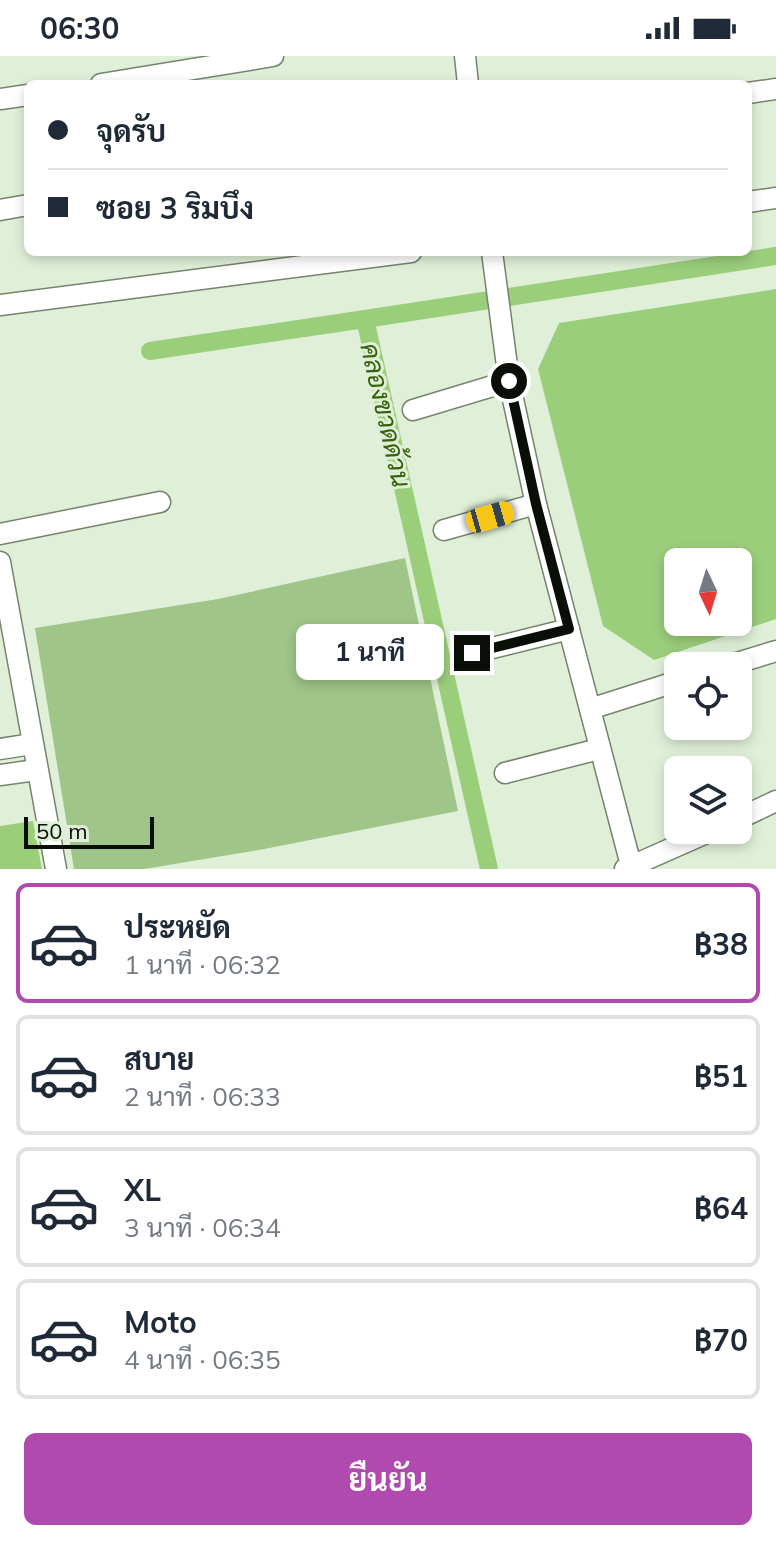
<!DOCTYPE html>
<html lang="th">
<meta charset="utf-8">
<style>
:root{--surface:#fff;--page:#f6f6f7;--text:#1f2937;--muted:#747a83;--line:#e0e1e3;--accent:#b04aaf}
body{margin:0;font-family:Mulish,Sarabun,sans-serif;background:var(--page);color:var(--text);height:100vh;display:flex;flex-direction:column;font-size:30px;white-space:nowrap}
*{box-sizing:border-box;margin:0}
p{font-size:26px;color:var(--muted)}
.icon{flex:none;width:44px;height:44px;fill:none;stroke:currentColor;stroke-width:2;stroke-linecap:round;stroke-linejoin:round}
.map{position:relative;height:813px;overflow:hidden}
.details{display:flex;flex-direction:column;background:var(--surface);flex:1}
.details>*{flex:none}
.guide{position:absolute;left:24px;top:24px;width:728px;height:176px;border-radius:12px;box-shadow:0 4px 12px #0003;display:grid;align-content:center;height:176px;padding:0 24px;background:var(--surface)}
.needle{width:52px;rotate:176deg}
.fabs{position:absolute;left:664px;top:492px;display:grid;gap:16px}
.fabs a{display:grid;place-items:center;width:88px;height:88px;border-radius:12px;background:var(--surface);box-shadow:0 4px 12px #0003;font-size:40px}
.scale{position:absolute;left:24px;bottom:20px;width:130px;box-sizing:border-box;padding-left:8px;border:4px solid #090e06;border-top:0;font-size:22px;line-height:28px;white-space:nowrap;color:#090e06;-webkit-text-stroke:6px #e0f0d8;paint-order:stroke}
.end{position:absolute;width:36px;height:36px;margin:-18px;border:10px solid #090e06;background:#fff;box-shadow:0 0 0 4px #fff}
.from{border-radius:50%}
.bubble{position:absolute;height:56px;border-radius:12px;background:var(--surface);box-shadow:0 4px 12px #0003;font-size:26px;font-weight:700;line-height:56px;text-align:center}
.car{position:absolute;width:24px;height:48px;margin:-24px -12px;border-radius:10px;box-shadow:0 0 6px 2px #0007;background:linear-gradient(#f5c518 24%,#345 0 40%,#f5c518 0 76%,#345 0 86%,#f5c518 0)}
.guide b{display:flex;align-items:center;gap:28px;height:76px;font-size:30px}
.guide b+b{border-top:2px solid var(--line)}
.guide i{width:20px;height:20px;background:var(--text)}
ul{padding:14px 0 0;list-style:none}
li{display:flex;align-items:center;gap:24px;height:120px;margin:0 16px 12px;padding:0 8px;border:4px solid var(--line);border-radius:12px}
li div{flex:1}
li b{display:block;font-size:30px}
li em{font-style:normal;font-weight:700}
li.on{border-color:var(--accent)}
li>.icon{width:72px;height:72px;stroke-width:1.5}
.primary-button{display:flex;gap:16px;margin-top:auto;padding:16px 24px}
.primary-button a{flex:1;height:92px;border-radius:12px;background:var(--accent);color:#fff;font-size:32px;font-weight:700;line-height:92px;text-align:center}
.status{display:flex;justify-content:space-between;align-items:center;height:56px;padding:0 40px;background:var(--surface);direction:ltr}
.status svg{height:22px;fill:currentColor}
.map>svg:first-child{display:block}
.green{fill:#9fc588}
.water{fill:#9bce7b;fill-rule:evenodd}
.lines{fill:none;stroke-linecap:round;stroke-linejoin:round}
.canal{stroke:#9bce7b;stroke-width:18}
.minor-casing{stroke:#75836e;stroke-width:23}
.minor{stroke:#fff;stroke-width:20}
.route{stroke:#090e06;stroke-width:10}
.labels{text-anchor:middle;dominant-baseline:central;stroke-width:6;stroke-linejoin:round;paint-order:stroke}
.water-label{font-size:26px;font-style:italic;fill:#346109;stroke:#e0f0d8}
</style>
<div class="status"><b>06:30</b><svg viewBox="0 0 49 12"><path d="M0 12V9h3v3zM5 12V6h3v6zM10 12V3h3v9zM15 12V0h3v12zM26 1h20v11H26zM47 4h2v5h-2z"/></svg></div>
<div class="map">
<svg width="776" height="813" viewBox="0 0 776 813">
<rect width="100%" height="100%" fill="#e0f0d8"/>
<polygon class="green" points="405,502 458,755 259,794 144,813 74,813 35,572 218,543"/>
<g class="water">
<path d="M 776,233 L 776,563 L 654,604 L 603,570 L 538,313 L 559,267 ZM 678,506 L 738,506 L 738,566 L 678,566 Z"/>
<polygon points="33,765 42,813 0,813 0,770"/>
</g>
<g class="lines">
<g class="canal">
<polyline points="150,295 365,263"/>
<polyline points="489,813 365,263 776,200"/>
</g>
<defs>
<g id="minor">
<polyline points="465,0 468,28"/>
<polyline points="101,28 273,0"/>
<polyline points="748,37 776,33"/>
<polyline points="0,43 28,39"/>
<polyline points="748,146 776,142"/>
<polyline points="0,154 28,149"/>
<polyline points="492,196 509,325 536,448 632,813"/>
<polyline points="0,249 411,196"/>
<polyline points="413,354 509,325"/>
<polyline points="444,474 536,448"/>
<polyline points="0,478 160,446"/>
<polyline points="0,506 56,813"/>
<polyline points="472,597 569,573"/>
<polyline points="727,610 776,595"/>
<polyline points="590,653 678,625"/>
<polyline points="0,693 32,688"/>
<polyline points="505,717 599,693"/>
<polyline points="0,719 36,714"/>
<polyline points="738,763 776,745"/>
<polyline points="625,813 713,774"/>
</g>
</defs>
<use href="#minor" class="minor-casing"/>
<use href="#minor" class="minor"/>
</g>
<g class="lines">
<polyline class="route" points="472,597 569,573 536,448 509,325"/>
</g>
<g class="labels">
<g class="water-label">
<text transform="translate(386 359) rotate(77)">คลองขวดด้วน</text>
</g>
</g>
</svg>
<div class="fabs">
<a><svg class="needle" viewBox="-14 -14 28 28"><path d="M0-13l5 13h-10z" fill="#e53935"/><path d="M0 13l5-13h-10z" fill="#747a83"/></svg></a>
<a><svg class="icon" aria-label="locate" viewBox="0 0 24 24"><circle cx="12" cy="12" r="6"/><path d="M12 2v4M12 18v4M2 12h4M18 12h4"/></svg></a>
<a><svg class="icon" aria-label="layers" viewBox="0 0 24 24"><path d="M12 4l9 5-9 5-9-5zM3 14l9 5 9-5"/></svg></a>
</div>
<div class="scale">50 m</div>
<i class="end from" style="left:509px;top:325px"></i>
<i class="end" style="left:472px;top:597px"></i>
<div class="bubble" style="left:296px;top:568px;width:148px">1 นาที</div>
<i class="car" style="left:490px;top:461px;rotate:74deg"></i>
<div class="guide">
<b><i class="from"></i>จุดรับ</b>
<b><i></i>ซอย 3 ริมบึง</b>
</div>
</div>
<section class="details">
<ul>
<li class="on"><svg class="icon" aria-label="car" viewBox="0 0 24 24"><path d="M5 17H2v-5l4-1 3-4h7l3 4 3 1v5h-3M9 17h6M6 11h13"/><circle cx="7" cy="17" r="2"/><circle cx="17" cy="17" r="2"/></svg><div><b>ประหยัด</b><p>1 นาที · 06:32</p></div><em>฿38</em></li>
<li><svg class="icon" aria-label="car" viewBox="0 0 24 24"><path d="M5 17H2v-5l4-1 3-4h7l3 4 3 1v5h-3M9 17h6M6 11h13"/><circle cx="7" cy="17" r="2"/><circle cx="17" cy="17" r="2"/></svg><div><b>สบาย</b><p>2 นาที · 06:33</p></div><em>฿51</em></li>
<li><svg class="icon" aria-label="car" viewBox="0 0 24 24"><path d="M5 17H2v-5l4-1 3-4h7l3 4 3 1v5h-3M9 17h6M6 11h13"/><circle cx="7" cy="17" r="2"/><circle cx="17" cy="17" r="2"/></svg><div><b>XL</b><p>3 นาที · 06:34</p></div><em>฿64</em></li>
<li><svg class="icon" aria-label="car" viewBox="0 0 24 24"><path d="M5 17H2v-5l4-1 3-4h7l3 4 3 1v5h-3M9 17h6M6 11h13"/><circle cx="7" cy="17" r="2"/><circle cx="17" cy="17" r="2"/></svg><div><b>Moto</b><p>4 นาที · 06:35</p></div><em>฿70</em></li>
</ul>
<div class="primary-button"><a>ยืนยัน</a></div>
</section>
